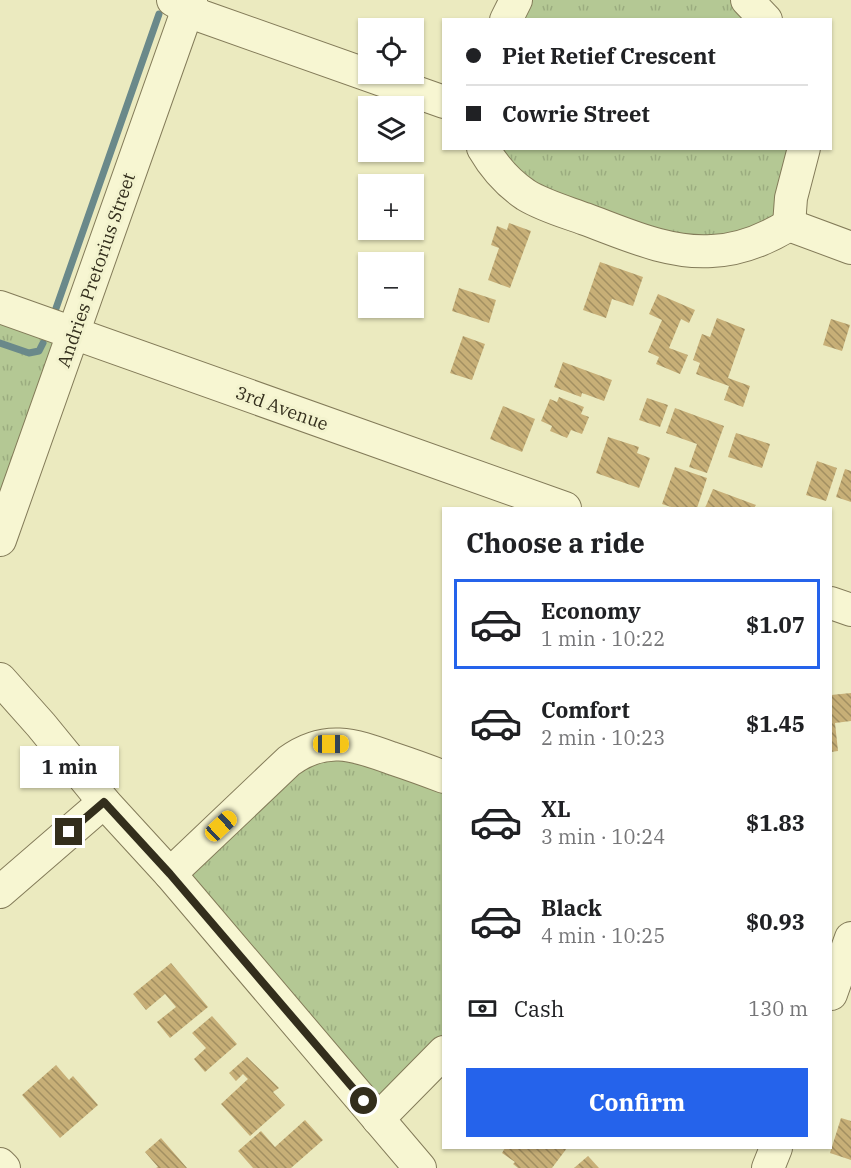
<!DOCTYPE html>
<meta charset="utf-8">
<style>
:root{--surface:#fff;--page:#f6f6f6;--text:#202124;--muted:#757577;--line:#e0e0e0;--accent:#2563eb}
body{margin:0;font-family:"IBM Plex Serif",serif;background:var(--page);color:var(--text);height:100vh;display:flex;flex-direction:column;font-size:22px;white-space:nowrap}
*{box-sizing:border-box;margin:0}
p{font-size:20px;color:var(--muted)}
.icon{flex:none;width:33px;height:33px;fill:none;stroke:currentColor;stroke-width:2;stroke-linecap:round;stroke-linejoin:round}
.map{position:relative;flex:1;overflow:hidden}
.sheet{position:absolute;left:442px;top:507px;width:390px;height:642px;display:flex;flex-direction:column;background:var(--surface);border-radius:0px;box-shadow:0 2px 4px #0004}
.sheet>*{flex:none}
.top-card{position:absolute;left:442px;top:18px;width:390px;height:132px;border-radius:0px;box-shadow:0 2px 4px #0004;display:grid;align-content:center;height:132px;padding:0 24px;background:var(--surface)}
.fabs{position:absolute;left:358px;top:18px;display:grid;gap:12px}
.fabs a{display:grid;place-items:center;width:66px;height:66px;border-radius:0px;background:var(--surface);box-shadow:0 2px 4px #0004;font-size:30px}
.end{position:absolute;width:27px;height:27px;margin:-14px;border:8px solid #332e1c;background:#fff;box-shadow:0 0 0 3px #fff}
.from{border-radius:50%}
.bubble{position:absolute;height:42px;border-radius:0px;background:var(--surface);box-shadow:0 2px 4px #0004;font-size:20px;font-weight:800;line-height:42px;text-align:center}
.car{position:absolute;width:18px;height:36px;margin:-18px -9px;border-radius:8px;box-shadow:0 0 4px 2px #0007;background:linear-gradient(#f5c518 24%,#345 0 40%,#f5c518 0 76%,#345 0 86%,#f5c518 0)}
.top-card b{display:flex;align-items:center;gap:21px;height:57px;font-size:22px}
.top-card b+b{border-top:2px solid var(--line)}
.top-card i{width:15px;height:15px;background:var(--text)}
ul{padding:0;list-style:none}
li{display:flex;align-items:center;gap:18px;height:90px;margin:0 12px 9px;padding:0 12px;border:3px solid transparent;border-radius:0px}
li div{flex:1}
li b{display:block;font-size:22px}
li em{font-style:normal;font-weight:800}
li.current{border-color:var(--accent)}
li>.icon{width:54px;height:54px;stroke-width:1.5}
h2{padding:0 24px;font-size:27px;line-height:72px}
.pay{display:flex;align-items:center;gap:15px;height:66px;padding:0 24px;font-size:22px}
.pay p{margin-inline-start:auto}
.button{display:flex;gap:12px;margin-top:auto;padding:12px 24px}
.button a{flex:1;height:69px;border-radius:0px;background:var(--accent);color:#fff;font-size:24px;font-weight:800;line-height:69px;text-align:center}
.map>svg:first-child{display:block}
.park{fill:url(#park-tufts)}
.lines{fill:none;stroke-linecap:round;stroke-linejoin:round}
.stream{stroke:#6a898a;stroke-width:7}
.building{fill:url(#building-back-hatch)}
.minor-casing{stroke:#837b59;stroke-width:34}
.minor{stroke:#f7f6d2;stroke-width:32}
.route{stroke:#332e1c;stroke-width:8}
.labels{text-anchor:middle;dominant-baseline:central;stroke-width:6;stroke-linejoin:round;paint-order:stroke}
.street-label{font-size:18px;fill:#332e1c;stroke:#f3f3ce}
</style>
<div class="map">
<svg width="851" height="1168" viewBox="0 0 851 1168">
<defs>
<pattern id="park-tufts" width="24" height="20" patternUnits="userSpaceOnUse" patternTransform="scale(1.5)"><rect width="24" height="20" fill="#b4c894"/><path d="M3 7l-1-3M5 7V3M7 7l1-3M15 17l-1-3M17 17v-4M19 17l1-3" fill="none" stroke="#9bac7f"/></pattern>
<pattern id="building-back-hatch" width="6" height="6" patternUnits="userSpaceOnUse" patternTransform="scale(1.5)"><rect width="6" height="6" fill="#c7af77"/><path d="M-1 5l2 2M0 0l6 6M5-1l2 2" fill="none" stroke="#a28f61"/></pattern>
</defs>
<rect width="100%" height="100%" fill="#ebeabf"/>
<g class="park">
<polygon points="523,0 736,0 759,20 512,20"/>
<polygon points="493,149 797,149 778,218 710,244 540,194"/>
<polygon points="0,317 44,332 57,345 0,511"/>
<polygon points="331,753 444,786 444,1040 381,1095 375,1094 192,880 192,871 294,769"/>
</g>
<g class="lines">
<g class="stream">
<polyline points="54,314 159,14"/>
<polyline points="0,343 29,353 39,351 43,343"/>
</g>
</g>
<g class="building">
<polygon points="509,223 531,231 510,288 488,280 499,248 491,245 497,226 507,230"/>
<polygon points="600,262 643,277 633,306 612,299 606,318 583,310"/>
<polygon points="459,288 496,300 489,323 452,311"/>
<polygon points="658,294 695,310 689,323 681,319 669,348 688,355 680,374 656,364 659,357 648,352 662,320 649,314"/>
<polygon points="717,318 745,329 728,378 750,386 743,407 724,400 729,386 696,374 700,363 693,360 702,334 710,337"/>
<polygon points="831,319 850,325 842,351 823,345"/>
<polygon points="463,336 485,344 472,380 450,373"/>
<polygon points="563,362 612,380 604,401 582,393 581,397 554,387"/>
<polygon points="559,397 584,407 581,414 589,417 582,434 571,430 567,438 550,431 552,426 541,421 550,399 557,402"/>
<polygon points="647,398 668,405 660,427 639,420"/>
<polygon points="503,406 535,419 522,452 490,439"/>
<polygon points="675,408 724,426 707,473 689,467 697,444 666,433"/>
<polygon points="736,433 770,444 762,468 728,457"/>
<polygon points="608,437 639,447 637,453 650,458 639,488 596,473"/>
<polygon points="817,461 837,468 826,501 806,495"/>
<polygon points="675,467 707,478 697,508 674,508 662,504"/>
<polygon points="845,469 851,471 851,502 836,497"/>
<polygon points="713,489 756,505 754,508 705,508"/>
<polygon points="851,693 851,721 835,723 838,751 831,752 831,695"/>
<polygon points="171,963 208,1007 170,1038 157,1022 176,1007 165,994 146,1010 133,994"/>
<polygon points="212,1016 237,1044 205,1072 194,1059 206,1048 192,1033"/>
<polygon points="247,1057 279,1088 273,1092 285,1105 250,1136 221,1104 248,1079 243,1074 236,1081 229,1073"/>
<polygon points="56,1065 69,1080 73,1076 98,1105 60,1138 22,1095"/>
<polygon points="841,1118 851,1121 851,1160 830,1153"/>
<polygon points="305,1120 323,1140 291,1168 253,1168 238,1151 261,1131 275,1147"/>
<polygon points="161,1138 187,1168 156,1168 158,1167 145,1152"/>
<polygon points="505,1148 567,1148 552,1168 518,1168 513,1164 515,1162 502,1153"/>
<polygon points="588,1156 599,1168 574,1168"/>
</g>
<g class="lines">
<defs>
<g id="minor">
<polyline points="173,0 201,16 444,102"/>
<polyline points="747,0 766,20"/>
<polyline points="506,20 516,0"/>
<path d="M 483,148 C 494,167 508,183 526,195 C 544,206 566,212 585,219 C 626,234 668,254 712,251 C 740,250 766,239 789,225"/>
<polyline points="789,225 791,198 804,148"/>
<polyline points="789,225 851,248"/>
<polyline points="0,307 565,508"/>
<polyline points="0,540 191,0"/>
<polyline points="831,603 851,610"/>
<polyline points="0,679 41,725 104,802 170,874 420,1168"/>
<path d="M 170,874 L 289,761 C 325,735 353,744 391,758 C 409,764 426,770 444,777"/>
<polyline points="0,892 104,802"/>
<polyline points="831,994 851,938"/>
<polyline points="378,1119 444,1052"/>
<polyline points="0,1164 4,1168"/>
<polyline points="768,1168 776,1148"/>
</g>
</defs>
<use href="#minor" class="minor-casing"/>
<use href="#minor" class="minor"/>
</g>
<g class="lines">
<polyline class="route" points="69,832 104,802 170,874 364,1101"/>
</g>
<g class="labels">
<g class="street-label">
<text transform="translate(96 270) rotate(-71)">Andries Pretorius Street</text>
<text transform="translate(282 408) rotate(20)">3rd Avenue</text>
</g>
</g>
</svg>
<div class="fabs">
<a><svg class="icon" aria-label="locate" viewBox="0 0 24 24"><circle cx="12" cy="12" r="6"/><path d="M12 2v4M12 18v4M2 12h4M18 12h4"/></svg></a>
<a><svg class="icon" aria-label="layers" viewBox="0 0 24 24"><path d="M12 4l9 5-9 5-9-5zM3 14l9 5 9-5"/></svg></a>
<a>+</a>
<a>−</a>
</div>
<i class="end from" style="left:364px;top:1101px"></i>
<i class="end" style="left:69px;top:832px"></i>
<div class="bubble" style="left:20px;top:746px;width:99px">1 min</div>
<i class="car" style="left:331px;top:744px;rotate:90deg"></i>
<i class="car" style="left:221px;top:826px;rotate:47deg"></i>
<div class="top-card">
<b><i class="from"></i>Piet Retief Crescent</b>
<b><i></i>Cowrie Street</b>
</div>
<section class="sheet">
<h2>Choose a ride</h2>
<ul>
<li class="current"><svg class="icon" aria-label="car" viewBox="0 0 24 24"><path d="M5 17H2v-5l4-1 3-4h7l3 4 3 1v5h-3M9 17h6M6 11h13"/><circle cx="7" cy="17" r="2"/><circle cx="17" cy="17" r="2"/></svg><div><b>Economy</b><p>1 min · 10:22</p></div><em>$1.07</em></li>
<li><svg class="icon" aria-label="car" viewBox="0 0 24 24"><path d="M5 17H2v-5l4-1 3-4h7l3 4 3 1v5h-3M9 17h6M6 11h13"/><circle cx="7" cy="17" r="2"/><circle cx="17" cy="17" r="2"/></svg><div><b>Comfort</b><p>2 min · 10:23</p></div><em>$1.45</em></li>
<li><svg class="icon" aria-label="car" viewBox="0 0 24 24"><path d="M5 17H2v-5l4-1 3-4h7l3 4 3 1v5h-3M9 17h6M6 11h13"/><circle cx="7" cy="17" r="2"/><circle cx="17" cy="17" r="2"/></svg><div><b>XL</b><p>3 min · 10:24</p></div><em>$1.83</em></li>
<li><svg class="icon" aria-label="car" viewBox="0 0 24 24"><path d="M5 17H2v-5l4-1 3-4h7l3 4 3 1v5h-3M9 17h6M6 11h13"/><circle cx="7" cy="17" r="2"/><circle cx="17" cy="17" r="2"/></svg><div><b>Black</b><p>4 min · 10:25</p></div><em>$0.93</em></li>
</ul>
<div class="pay"><svg class="icon" aria-label="cash" viewBox="0 0 24 24"><path d="M3 7h18v10H3z"/><circle cx="12" cy="12" r="2"/></svg>Cash<p>130 m</p></div>
<div class="button"><a>Confirm</a></div>
</section>
</div>
